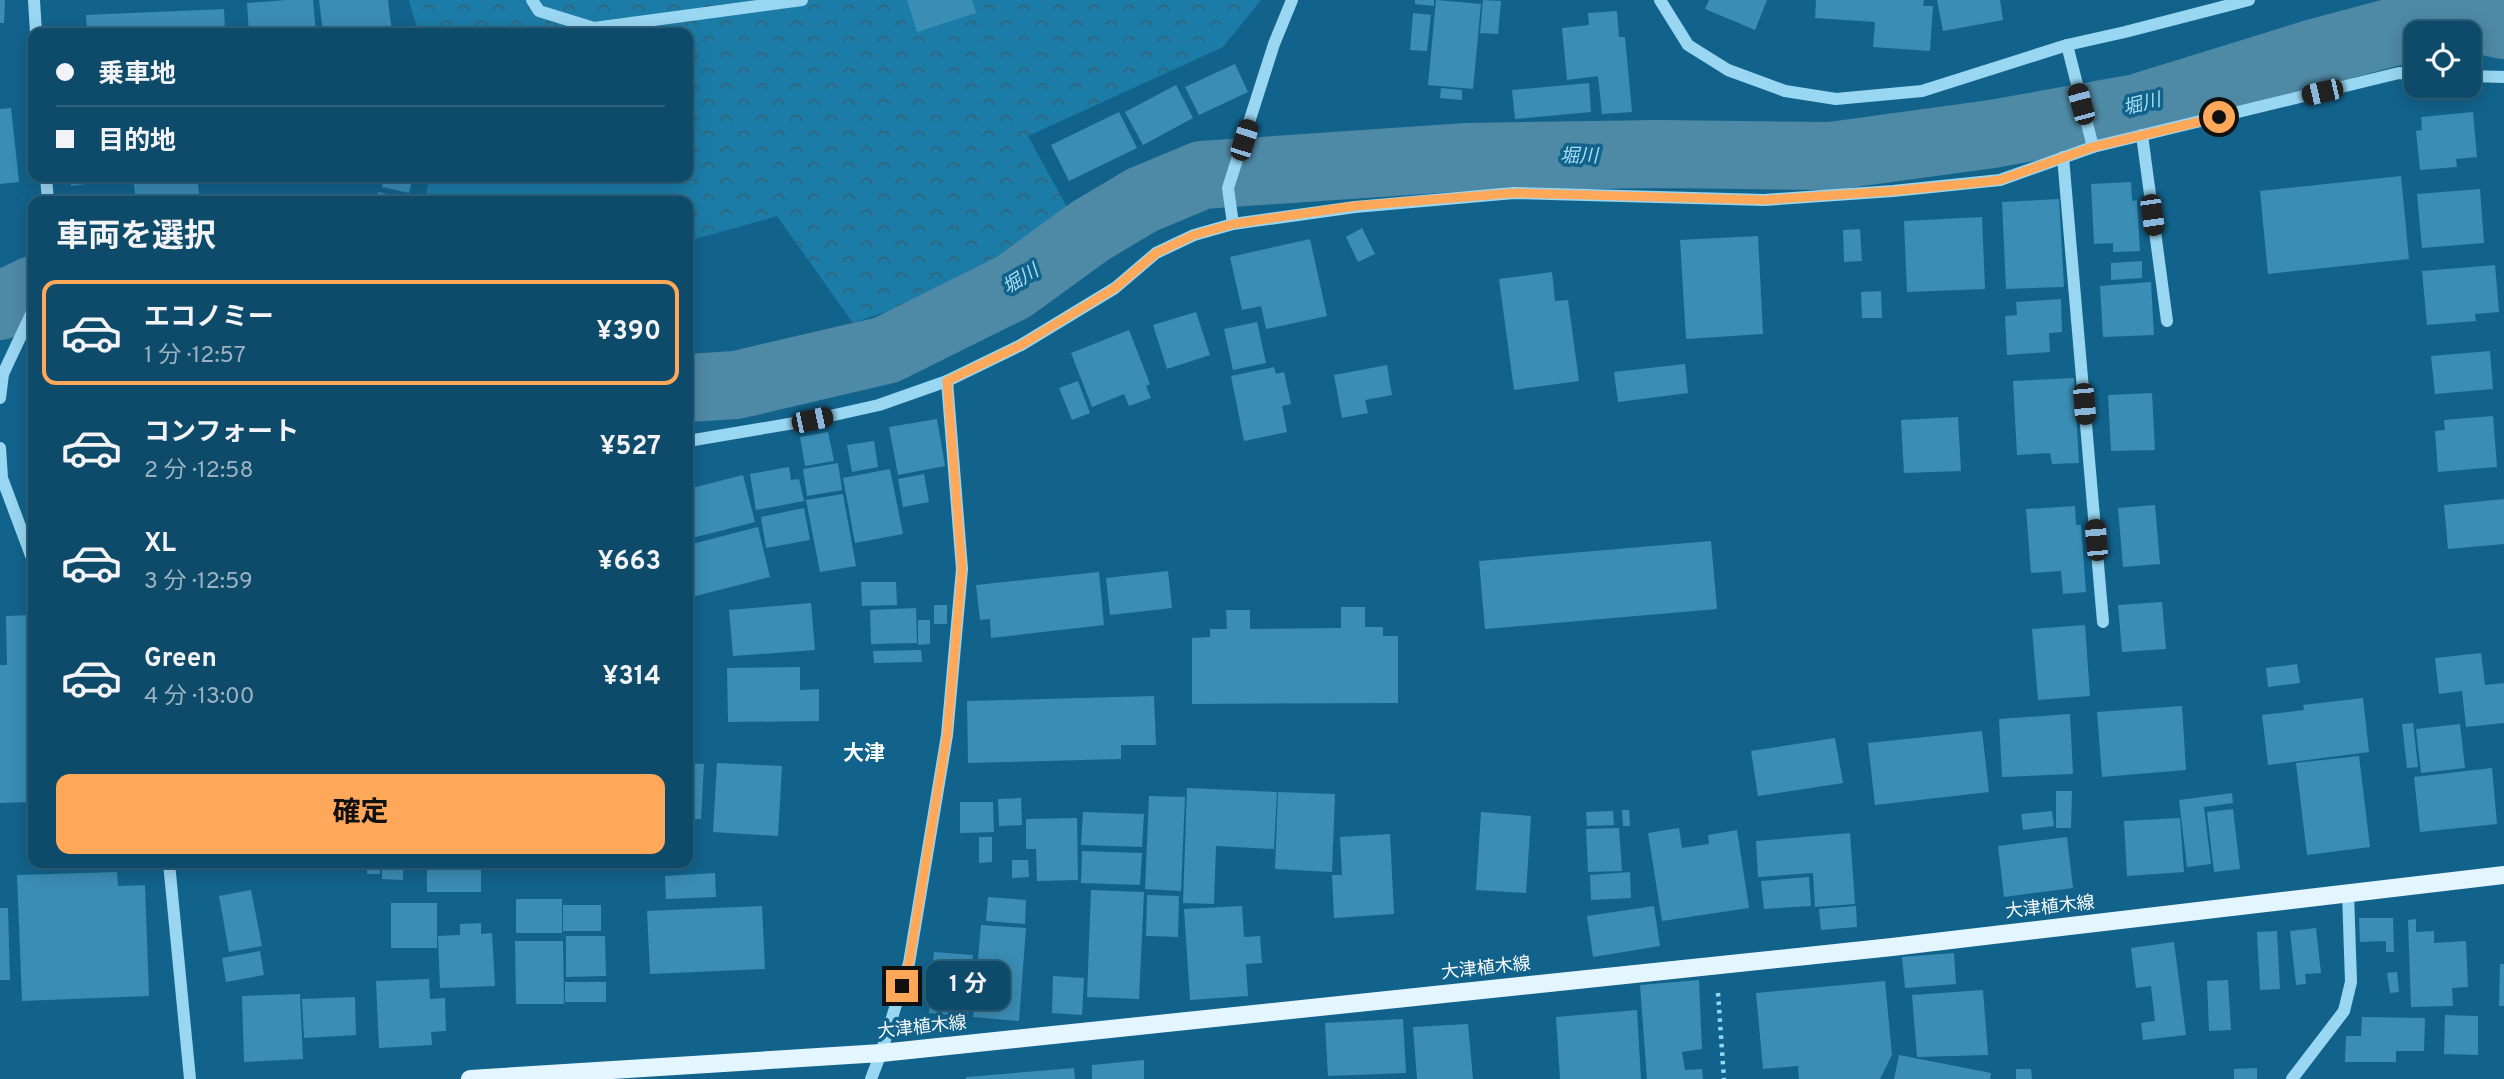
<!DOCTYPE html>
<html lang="ja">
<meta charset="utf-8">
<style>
:root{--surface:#0e4a69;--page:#17516f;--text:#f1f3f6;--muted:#9bb3c0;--line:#2e627d;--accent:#ffa859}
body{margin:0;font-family:Overpass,"Noto Sans JP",sans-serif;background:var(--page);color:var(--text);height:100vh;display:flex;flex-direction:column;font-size:26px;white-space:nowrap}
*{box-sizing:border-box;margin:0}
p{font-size:23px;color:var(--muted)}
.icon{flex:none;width:38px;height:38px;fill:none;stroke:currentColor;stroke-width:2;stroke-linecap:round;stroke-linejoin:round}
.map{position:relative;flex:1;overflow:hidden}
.side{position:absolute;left:28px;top:196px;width:665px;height:672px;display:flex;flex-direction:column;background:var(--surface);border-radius:14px;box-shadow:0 4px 18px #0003,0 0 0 2px var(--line)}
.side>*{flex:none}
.top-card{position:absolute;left:28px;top:28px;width:665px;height:154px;border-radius:14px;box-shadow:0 4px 18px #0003,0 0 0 2px var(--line);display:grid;align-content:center;height:154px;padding:0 28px;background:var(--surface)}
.tools{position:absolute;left:2404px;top:21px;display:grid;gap:14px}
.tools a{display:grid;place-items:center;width:77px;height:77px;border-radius:14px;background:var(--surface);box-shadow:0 4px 18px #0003,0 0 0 2px var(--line);font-size:35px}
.end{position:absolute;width:32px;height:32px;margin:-16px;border:9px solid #ffa859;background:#111;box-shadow:0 0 0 4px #111}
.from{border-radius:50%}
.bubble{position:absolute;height:49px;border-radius:14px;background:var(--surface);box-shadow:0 4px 18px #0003,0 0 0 2px var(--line);font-size:23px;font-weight:700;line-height:49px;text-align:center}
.car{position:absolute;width:21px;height:42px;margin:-21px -10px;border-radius:9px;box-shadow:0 0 5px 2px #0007;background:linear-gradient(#222 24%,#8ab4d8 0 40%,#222 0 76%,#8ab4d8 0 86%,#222 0)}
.top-card b{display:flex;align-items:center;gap:24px;height:66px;font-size:26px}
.top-card b+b{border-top:2px solid var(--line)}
.top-card i{width:18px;height:18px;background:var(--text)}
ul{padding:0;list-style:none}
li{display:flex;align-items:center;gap:21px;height:105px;margin:0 14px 10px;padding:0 14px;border:4px solid transparent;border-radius:14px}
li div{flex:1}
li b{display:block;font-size:26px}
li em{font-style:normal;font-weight:700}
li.current{border-color:var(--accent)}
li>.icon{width:63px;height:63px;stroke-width:1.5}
h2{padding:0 28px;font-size:32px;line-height:84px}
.button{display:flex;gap:14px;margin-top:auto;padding:14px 28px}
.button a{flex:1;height:80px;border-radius:14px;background:var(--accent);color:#111;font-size:28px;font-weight:700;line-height:80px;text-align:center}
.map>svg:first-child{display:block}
.forest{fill:url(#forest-crowns)}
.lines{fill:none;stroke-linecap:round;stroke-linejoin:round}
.river{stroke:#4e89a6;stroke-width:68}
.building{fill:#3a8db5}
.path{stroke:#99d6f1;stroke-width:4.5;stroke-dasharray:3.5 5;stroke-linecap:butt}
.minor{stroke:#99d6f1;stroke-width:12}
.major{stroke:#e3f5ff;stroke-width:18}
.route{stroke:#ffa859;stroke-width:9}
.labels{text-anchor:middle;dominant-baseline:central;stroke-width:7;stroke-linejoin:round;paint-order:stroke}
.street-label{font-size:18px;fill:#fff;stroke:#12638c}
.water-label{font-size:19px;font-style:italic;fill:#a5dff8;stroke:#12638c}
.quarter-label{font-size:21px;font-weight:bold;fill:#fff;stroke:#12638c}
</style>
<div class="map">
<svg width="2504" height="1079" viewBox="0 0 2504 1079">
<defs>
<pattern id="forest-crowns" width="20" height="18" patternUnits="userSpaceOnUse" patternTransform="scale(1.75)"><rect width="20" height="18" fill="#1c7ca8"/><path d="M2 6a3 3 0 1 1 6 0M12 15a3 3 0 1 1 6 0" fill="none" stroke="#34647a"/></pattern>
</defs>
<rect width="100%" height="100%" fill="#12638c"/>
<polygon class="forest" points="409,0 1261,0 1223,47 1028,136 1068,209 970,282 853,323 777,216 688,241 688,201 425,201 429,177 688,177 688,33 418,33"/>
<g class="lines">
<g class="river">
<polyline points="0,306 33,290"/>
<polyline points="688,388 736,385 886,350 1013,287 1090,231 1142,200 1202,175 1467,157 1659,154 1831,156 1992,134 2137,108 2318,52 2457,15 2504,25"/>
</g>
</g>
<g class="building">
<polygon points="0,0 5,0 4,23 0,23"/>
<polygon points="287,0 313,0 316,33 249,33 247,3"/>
<polygon points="319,0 388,0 392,33 323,33"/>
<polygon points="907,0 972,0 976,13 917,32"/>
<polygon points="1415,0 1434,0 1434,6 1415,4"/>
<polygon points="1436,0 1481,4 1473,89 1428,85"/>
<polygon points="1483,0 1501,1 1498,34 1480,33"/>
<polygon points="1709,0 1767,0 1755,30 1705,9"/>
<polygon points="1816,0 1924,0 1923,6 1933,6 1930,51 1873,47 1875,22 1815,18"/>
<polygon points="1937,0 2000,0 2003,20 1943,31"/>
<polygon points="224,9 225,33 87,33 86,15"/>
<polygon points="1617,11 1619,37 1625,37 1632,112 1602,114 1598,76 1567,80 1562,28 1589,25 1588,13"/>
<polygon points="1413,13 1431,15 1427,51 1410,50"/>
<polygon points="1235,64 1248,92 1199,115 1185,87"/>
<polygon points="1589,83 1591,112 1515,119 1512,90"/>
<polygon points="1176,85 1193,118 1143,145 1125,112"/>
<polygon points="1441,88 1462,90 1462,100 1440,98"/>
<polygon points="11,108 19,182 0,184 0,109"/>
<polygon points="1119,112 1137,148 1069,181 1051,145"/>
<polygon points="2473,112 2477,157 2456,159 2457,167 2420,170 2416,131 2422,130 2421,117"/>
<polygon points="2401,176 2409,259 2268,274 2260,191"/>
<polygon points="70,177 128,177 128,178 71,186"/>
<polygon points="133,177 197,177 200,201 136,201"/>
<polygon points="384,177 412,181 409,193 382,187"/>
<polygon points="2131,182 2132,201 2137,200 2140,251 2113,252 2113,243 2094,244 2091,184"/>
<polygon points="2480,189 2484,243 2422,248 2417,194"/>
<polygon points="378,192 408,198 407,201 377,201"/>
<polygon points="2059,199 2064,287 2006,289 2002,202"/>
<polygon points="1982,217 1985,289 1907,292 1904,221"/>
<polygon points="1362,228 1375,254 1358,262 1346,237"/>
<polygon points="1860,229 1862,261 1844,262 1843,230"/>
<polygon points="1758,236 1763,334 1686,339 1680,240"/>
<polygon points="1310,239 1327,316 1266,329 1261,306 1242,310 1230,257"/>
<polygon points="2142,261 2142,278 2111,280 2111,263"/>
<polygon points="2495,265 2499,312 2475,314 2476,321 2427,325 2422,271"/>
<polygon points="1552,272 1555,301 1568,300 1579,381 1514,390 1499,279"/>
<polygon points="2151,282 2154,335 2103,337 2100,286"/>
<polygon points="1881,291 1882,318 1862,318 1861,292"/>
<polygon points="2061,299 2062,332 2049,333 2050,352 2007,355 2005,316 2017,315 2016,302"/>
<polygon points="1196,312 1210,355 1167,369 1153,325"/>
<polygon points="1257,322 1266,363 1233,370 1224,329"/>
<polygon points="1129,330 1150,384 1146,386 1151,398 1129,406 1124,394 1092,407 1071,353"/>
<polygon points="2490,351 2493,389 2435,394 2431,356"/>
<polygon points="1685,364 1688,393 1618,402 1614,372"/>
<polygon points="1387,365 1392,395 1365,400 1368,413 1342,418 1334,375"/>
<polygon points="1274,367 1276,374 1284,372 1291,404 1282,406 1287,432 1244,441 1231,376"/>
<polygon points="2074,378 2079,463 2052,464 2050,453 2017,455 2013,381"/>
<polygon points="1078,381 1090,413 1072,420 1059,388"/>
<polygon points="2152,393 2155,450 2111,451 2108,395"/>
<polygon points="2493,416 2497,467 2438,472 2435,431 2445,430 2444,420"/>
<polygon points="1958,417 1961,471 1904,473 1901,420"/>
<polygon points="937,419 945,466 898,475 889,427"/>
<polygon points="828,432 834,461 805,466 800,437"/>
<polygon points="874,441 878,467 852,472 847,445"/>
<polygon points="838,463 842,490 807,496 803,469"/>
<polygon points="789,467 791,480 799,479 804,501 756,510 750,474"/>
<polygon points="890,469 903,534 855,543 843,478"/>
<polygon points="924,474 929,502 903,507 898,479"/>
<polygon points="743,475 755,522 688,539 688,489"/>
<polygon points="843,494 856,566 820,572 806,500"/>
<polygon points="2504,499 2504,544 2448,549 2444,505"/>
<polygon points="2155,505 2160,564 2123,567 2118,508"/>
<polygon points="2075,506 2076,525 2081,525 2086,592 2063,594 2061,571 2031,573 2026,509"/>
<polygon points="804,508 810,540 766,548 761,517"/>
<polygon points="758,527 770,577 688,598 688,545"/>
<polygon points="1711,541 1717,609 1485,629 1479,561"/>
<polygon points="1168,571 1172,608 1110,615 1106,578"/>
<polygon points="1099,572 1104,625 991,638 990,619 980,620 976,585"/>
<polygon points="861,582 896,582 897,605 862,606"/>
<polygon points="2162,602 2166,649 2122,652 2118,605"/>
<polygon points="811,603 815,650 733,656 729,610"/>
<rect x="934" y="605" width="13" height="19"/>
<polygon points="1341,607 1365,607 1365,627 1383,627 1383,636 1398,636 1398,703 1192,704 1192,638 1210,637 1210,629 1227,629 1226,610 1250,610 1250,629 1341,628"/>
<polygon points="916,608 917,643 871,644 870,610"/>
<polygon points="33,615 33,704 27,704 29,802 0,803 0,665 7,665 6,616"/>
<polygon points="918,620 930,620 930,644 918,645"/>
<polygon points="2085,625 2090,696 2038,700 2032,629"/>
<polygon points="921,650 922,662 874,663 873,651"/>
<polygon points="2481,653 2485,685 2504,683 2504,723 2466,727 2462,691 2439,694 2435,658"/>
<polygon points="2297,664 2300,683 2268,687 2266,668"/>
<polygon points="800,667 800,690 819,689 819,721 728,722 727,668"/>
<polygon points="1154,696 1156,745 1121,745 1121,759 968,763 967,701"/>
<polygon points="2363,698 2369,752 2268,765 2262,715 2304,710 2303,705"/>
<polygon points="2182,706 2186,770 2102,777 2097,712"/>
<polygon points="2070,714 2073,774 2002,777 1999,719"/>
<polygon points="30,717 33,717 33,739 31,739"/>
<polygon points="2413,723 2418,767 2407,768 2402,724"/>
<polygon points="2460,724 2465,768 2421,773 2416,729"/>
<polygon points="1982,731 1989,792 1875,805 1868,743"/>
<polygon points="1835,738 1843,783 1758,796 1751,751"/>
<polygon points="2359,756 2370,847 2307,855 2296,763"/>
<polygon points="688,763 704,764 701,819 688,819"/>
<polygon points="717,763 782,766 778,836 713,832"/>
<polygon points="2492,768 2497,824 2420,832 2414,777"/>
<polygon points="1187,788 1277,792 1274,849 1216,846 1214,904 1183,903"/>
<polygon points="2056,791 2072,791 2071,828 2056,828"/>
<polygon points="1278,792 1335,794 1332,872 1275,869"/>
<polygon points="2232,793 2233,803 2204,807 2211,864 2187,867 2179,800"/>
<polygon points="1149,796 1185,797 1181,891 1145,889"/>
<polygon points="1021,798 1022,825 999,826 998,799"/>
<polygon points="960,802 993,802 994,832 960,833"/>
<polygon points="2233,809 2240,869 2214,872 2207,812"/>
<polygon points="1622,810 1629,810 1630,826 1623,826"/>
<polygon points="1613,811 1614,825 1587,826 1586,812"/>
<polygon points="2052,811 2054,826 2023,830 2021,814"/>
<polygon points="1083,812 1144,814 1142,847 1081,845"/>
<polygon points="1481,812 1531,816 1526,893 1476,890"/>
<polygon points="1077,818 1078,880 1037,881 1036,849 1026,849 1026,819"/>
<polygon points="2180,818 2184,872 2127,876 2124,821"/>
<polygon points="1619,828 1622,871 1588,872 1586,829"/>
<polygon points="1679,828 1682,848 1709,844 1708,835 1737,830 1749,908 1662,921 1648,833"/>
<polygon points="1850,833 1855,904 1815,907 1813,873 1758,877 1756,841"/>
<polygon points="1390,834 1394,914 1334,918 1332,875 1342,875 1340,837"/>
<polygon points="979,837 992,837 992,862 979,863"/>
<polygon points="2067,837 2073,888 2004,897 1998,846"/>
<polygon points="1082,851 1142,853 1140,885 1081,883"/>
<polygon points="1012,860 1028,860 1029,877 1012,878"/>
<rect x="367" y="863" width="13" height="11"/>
<polygon points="382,863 403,863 403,880 382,879"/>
<rect x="427" y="863" width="54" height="29"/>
<polygon points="117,872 118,886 145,885 149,996 22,1001 17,875"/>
<polygon points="1630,872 1631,898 1591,900 1590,875"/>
<polygon points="715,873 716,897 666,899 665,876"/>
<polygon points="1809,877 1811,906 1764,909 1761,881"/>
<polygon points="251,890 262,946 229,952 219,896"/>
<polygon points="1091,890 1144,892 1139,999 1087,997"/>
<polygon points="1147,895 1179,896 1178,937 1146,936"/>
<polygon points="988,897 1026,900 1025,924 986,921"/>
<rect x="516" y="899" width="46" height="34"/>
<rect x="391" y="903" width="46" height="45"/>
<rect x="563" y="905" width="38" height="26"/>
<polygon points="762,906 765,969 650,974 647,911"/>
<polygon points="1242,906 1244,937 1260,936 1262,963 1246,964 1248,996 1190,1000 1184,909"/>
<polygon points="1654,906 1660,946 1593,957 1587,916"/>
<polygon points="1856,906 1857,927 1821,930 1819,909"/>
<polygon points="0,908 8,908 10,980 0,980"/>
<polygon points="2359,918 2393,918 2394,952 2386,952 2386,941 2360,942"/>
<polygon points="2416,919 2416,932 2434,931 2434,943 2466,941 2468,987 2452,988 2453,1006 2411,1007 2408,920"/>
<polygon points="481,923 481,934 492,933 495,986 440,988 438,936 460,935 460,924"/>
<polygon points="981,925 1026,928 1019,1021 973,1017"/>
<polygon points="2316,928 2321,973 2305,974 2306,984 2296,985 2290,931"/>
<polygon points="2277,931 2280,989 2260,990 2257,932"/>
<polygon points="566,936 605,936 606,976 566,977"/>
<polygon points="515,941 563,941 564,1004 516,1004"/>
<polygon points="2174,942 2186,1035 2143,1040 2141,1023 2155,1021 2151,986 2136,988 2131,948"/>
<polygon points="260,951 264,975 226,982 222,958"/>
<polygon points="934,952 973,955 968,1017 929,1013"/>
<polygon points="1954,953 1956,984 1905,988 1902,957"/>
<polygon points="2500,964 2504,964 2504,1006 2499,1006"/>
<polygon points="2397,972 2399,992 2390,993 2387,973"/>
<polygon points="1053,976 1084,978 1082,1015 1052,1013"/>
<polygon points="429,979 430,999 445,998 446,1031 431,1032 432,1045 379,1048 376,981"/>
<polygon points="1699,980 1702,1049 1682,1052 1685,1070 1702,1069 1703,1079 1647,1079 1640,985"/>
<polygon points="2228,980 2231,1030 2209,1031 2207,981"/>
<polygon points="1885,981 1892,1055 1880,1079 1799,1079 1798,1066 1763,1069 1756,993"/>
<rect x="565" y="982" width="41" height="20"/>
<polygon points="1983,990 1988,1055 1917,1057 1912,995"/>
<polygon points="300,994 303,1059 244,1062 242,996"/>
<polygon points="355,997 356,1035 304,1038 302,999"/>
<polygon points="1637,1010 1641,1079 1560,1079 1556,1017"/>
<polygon points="2445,1015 2478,1016 2478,1055 2444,1054"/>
<polygon points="2362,1017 2425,1018 2424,1051 2396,1051 2396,1062 2345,1062 2346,1036 2361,1036"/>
<polygon points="1403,1019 1406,1073 1328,1076 1325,1023"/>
<polygon points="1468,1024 1473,1079 1417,1079 1413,1027"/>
<polygon points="1899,1055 1991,1073 1990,1079 1894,1079"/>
<polygon points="1144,1060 1144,1079 1092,1079 1092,1065"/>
<polygon points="1074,1068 1075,1079 966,1079 966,1077"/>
<polygon points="2257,1068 2257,1079 2234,1079 2234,1069"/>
<polygon points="2016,1069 2031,1069 2032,1079 2016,1079"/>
</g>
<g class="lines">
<polyline class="path" points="1718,993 1724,1079"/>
<g class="minor">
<polyline points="34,0 36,33"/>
<polyline points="532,0 539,11 594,28 802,0"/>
<polyline points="1660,0 1688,45 1728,70 1785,91 1836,99 1922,91 2067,45 2125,32 2249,0"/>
<polyline points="2469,76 2504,77"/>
<polyline points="2142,135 2167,321"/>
<polyline points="2093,147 2399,73 2417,74"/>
<polyline points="2063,157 2103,622"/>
<polyline points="46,177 48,201"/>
<polyline points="1233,224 1228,188 1274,44 1292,0"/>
<polyline points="0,398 3,374 33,310"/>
<polyline points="688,441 812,420 879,405 947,381 1021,345 1115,288 1156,253 1194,235 1233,224 1355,207 1514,193 1764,200 1893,191 2000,180 2093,147 2067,45"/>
<polyline points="0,448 2,478 33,561"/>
<polyline points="169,863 190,1079"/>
<polyline points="871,1079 881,1053 909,963 947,735 962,569 947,381"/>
<polyline points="2292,1079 2344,1011 2351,982 2348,893"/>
</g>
<polyline class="major" points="470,1079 881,1053 1892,947 2504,875"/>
</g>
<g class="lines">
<polyline class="route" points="902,986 909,963 947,735 962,569 947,381 1021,345 1115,288 1156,253 1194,235 1233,224 1355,206 1514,193 1764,200 1893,191 1974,183 2000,180 2093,147 2219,117"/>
</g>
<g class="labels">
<g class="street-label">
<text transform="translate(2050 908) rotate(-6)">大津植木線</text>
<text transform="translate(1486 969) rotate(-6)">大津植木線</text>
<text transform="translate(922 1028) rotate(-6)">大津植木線</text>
</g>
<g class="water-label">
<text transform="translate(2142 105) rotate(-14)">堀川</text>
<text x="1579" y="157">堀川</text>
<text transform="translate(1021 280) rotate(-32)">堀川</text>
</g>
<g class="quarter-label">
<text x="864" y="754">大津</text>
</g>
</g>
</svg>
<div class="tools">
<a><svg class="icon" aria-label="locate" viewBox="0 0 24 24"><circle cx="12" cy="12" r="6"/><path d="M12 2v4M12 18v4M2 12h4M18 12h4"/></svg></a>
</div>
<i class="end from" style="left:2219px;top:117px"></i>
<i class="end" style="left:902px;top:986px"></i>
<div class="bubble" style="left:926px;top:961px;width:84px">1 分</div>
<i class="car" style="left:2322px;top:92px;rotate:257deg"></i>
<i class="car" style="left:2081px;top:104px;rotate:345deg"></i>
<i class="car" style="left:1244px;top:140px;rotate:18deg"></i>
<i class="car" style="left:2152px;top:215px;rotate:172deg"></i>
<i class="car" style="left:2084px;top:404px;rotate:175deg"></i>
<i class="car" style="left:812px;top:420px;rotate:78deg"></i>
<i class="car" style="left:2096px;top:540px;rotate:355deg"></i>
<div class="top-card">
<b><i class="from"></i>乗車地</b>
<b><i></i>目的地</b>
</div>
<section class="side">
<h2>車両を選択</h2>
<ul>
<li class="current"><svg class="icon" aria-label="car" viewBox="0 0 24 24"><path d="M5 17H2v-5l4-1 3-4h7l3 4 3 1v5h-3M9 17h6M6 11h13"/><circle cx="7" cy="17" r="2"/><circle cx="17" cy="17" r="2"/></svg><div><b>エコノミー</b><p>1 分 · 12:57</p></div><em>¥390</em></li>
<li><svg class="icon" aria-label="car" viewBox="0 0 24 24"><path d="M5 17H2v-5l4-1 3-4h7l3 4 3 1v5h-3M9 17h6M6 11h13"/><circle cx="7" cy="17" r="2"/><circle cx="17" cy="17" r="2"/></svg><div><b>コンフォート</b><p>2 分 · 12:58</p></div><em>¥527</em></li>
<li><svg class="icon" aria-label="car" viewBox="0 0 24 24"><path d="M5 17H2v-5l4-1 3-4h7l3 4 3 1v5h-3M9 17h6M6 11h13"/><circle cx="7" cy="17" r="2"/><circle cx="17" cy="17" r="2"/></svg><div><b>XL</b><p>3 分 · 12:59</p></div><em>¥663</em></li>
<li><svg class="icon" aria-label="car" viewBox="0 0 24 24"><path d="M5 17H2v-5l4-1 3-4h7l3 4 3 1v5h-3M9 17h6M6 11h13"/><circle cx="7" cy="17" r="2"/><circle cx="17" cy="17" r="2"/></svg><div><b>Green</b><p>4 分 · 13:00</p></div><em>¥314</em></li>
</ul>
<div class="button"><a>確定</a></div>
</section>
</div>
